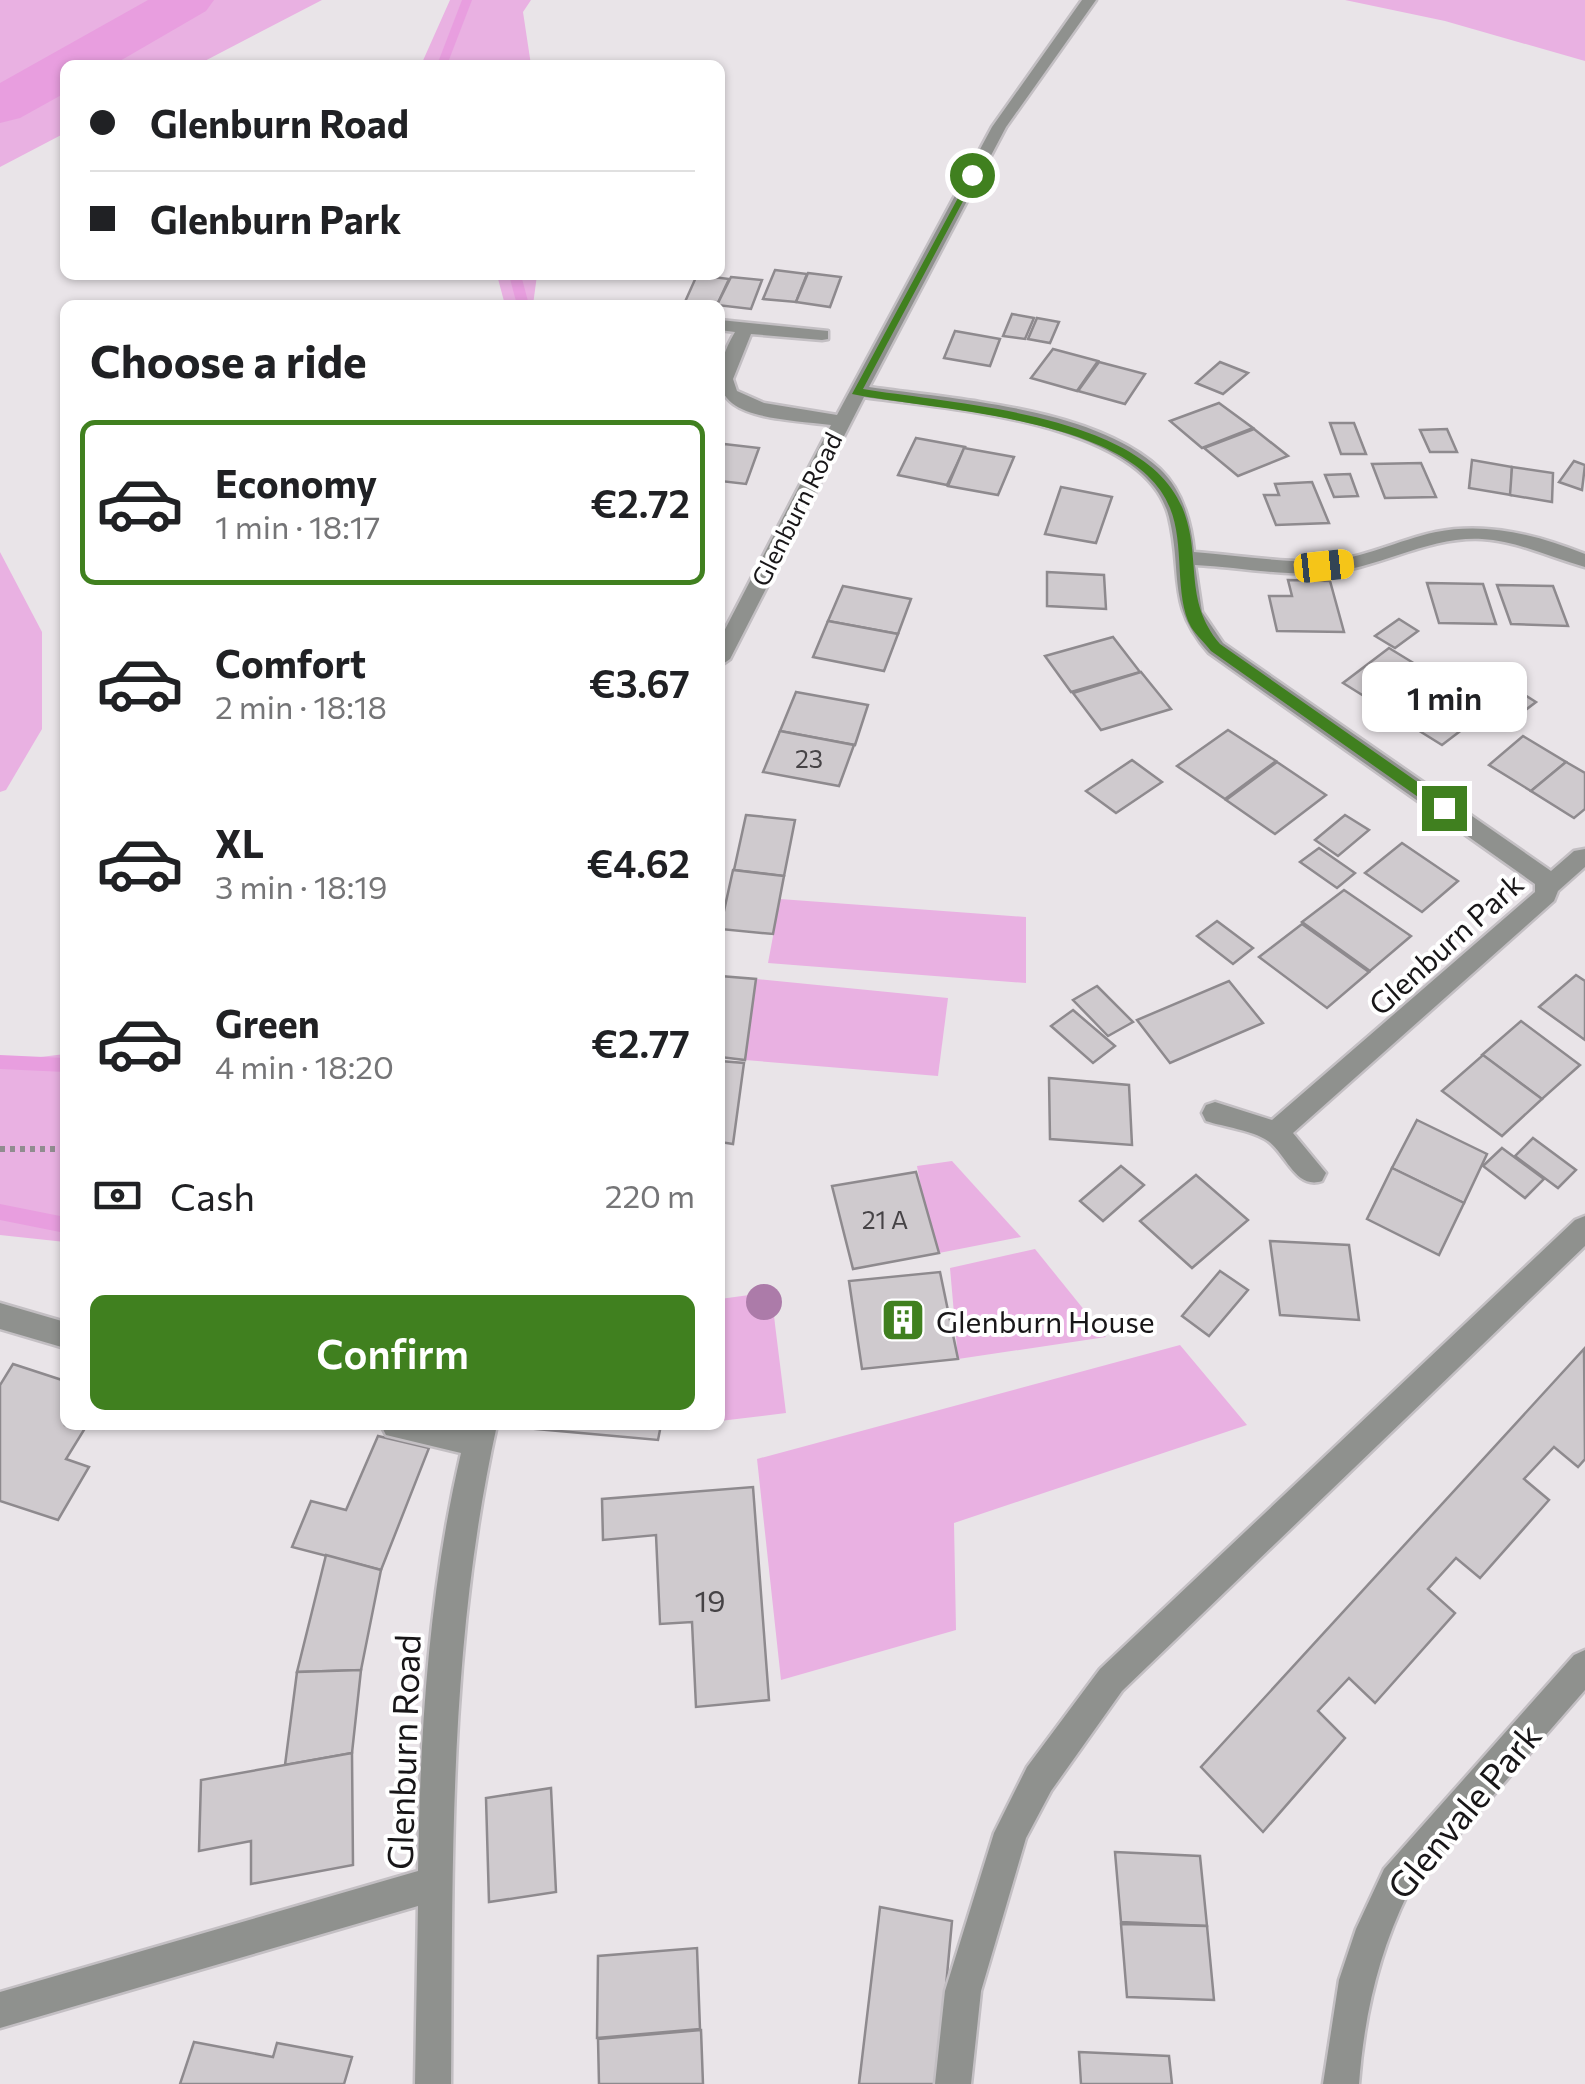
<!DOCTYPE html>
<meta charset="utf-8">
<style>
:root{--surface:#fff;--page:#f2f2f2;--text:#202124;--muted:#757577;--line:#e0e0e0;--accent:#40801f}
body{margin:0;font-family:Commissioner,sans-serif;background:var(--page);color:var(--text);height:100vh;display:flex;flex-direction:column;font-size:38px;white-space:nowrap}
*{box-sizing:border-box;margin:0}
p{font-size:32px;color:var(--muted)}
.icon{flex:none;width:55px;height:55px;fill:none;stroke:currentColor;stroke-width:2;stroke-linecap:round;stroke-linejoin:round}
.map{position:relative;flex:1;overflow:hidden}
.side{position:absolute;left:60px;top:300px;width:665px;height:1130px;display:flex;flex-direction:column;background:var(--surface);border-radius:15px;box-shadow:0 2px 8px #0004}
.side>*{flex:none}
.hud{position:absolute;left:60px;top:60px;width:665px;height:220px;border-radius:15px;box-shadow:0 2px 8px #0004;display:grid;align-content:center;height:220px;padding:0 30px;background:var(--surface)}
.end{position:absolute;width:45px;height:45px;margin:-22px;border:12px solid #40801f;background:#fff;box-shadow:0 0 0 5px #fff}
.from{border-radius:50%}
.bubble{position:absolute;height:70px;border-radius:15px;background:var(--surface);box-shadow:0 2px 8px #0004;font-size:32px;font-weight:600;line-height:70px;text-align:center}
.car{position:absolute;width:30px;height:60px;margin:-30px -15px;border-radius:12px;box-shadow:0 0 8px 2px #0007;background:linear-gradient(#f5c518 24%,#345 0 40%,#f5c518 0 76%,#345 0 86%,#f5c518 0)}
.hud b{display:flex;align-items:center;gap:35px;height:95px;font-size:38px}
.hud b+b{border-top:2px solid var(--line)}
.hud i{width:25px;height:25px;background:var(--text)}
ul{padding:0;list-style:none}
li{display:flex;align-items:center;gap:30px;height:165px;margin:0 20px 15px;padding:0 10px;border:5px solid transparent;border-radius:15px}
li div{flex:1}
li b{display:block;font-size:38px}
li em{font-style:normal;font-weight:600}
li.selected{border-color:var(--accent)}
li>.icon{width:90px;height:90px;stroke-width:1.5}
h2{padding:0 30px;font-size:45px;line-height:120px}
.pay{display:flex;align-items:center;gap:25px;height:110px;padding:0 30px;font-size:38px}
.pay p{margin-inline-start:auto}
.button{display:flex;gap:20px;margin-top:auto;padding:20px 30px}
.button a{flex:1;height:115px;border-radius:15px;background:var(--accent);color:#fff;font-size:40px;font-weight:600;line-height:115px;text-align:center}
.map>svg:first-child{display:block}
.green{fill:#e9b1e2}
.lines{fill:none;stroke-linecap:round;stroke-linejoin:round}
.stream{fill:#e89edf;fill-rule:evenodd}
.river{fill:#e89edf;fill-rule:evenodd}
.building{fill:#cfcace;stroke:#8e8a8e;stroke-width:2.5}
.minor-casing{stroke:#c3bfc3;stroke-width:5}
.path{stroke:#908c8f;stroke-width:6;stroke-dasharray:5 5;stroke-linecap:butt}
.minor{fill:#8f918e;fill-rule:evenodd}
.tree{fill:#ac7ba9}
.route{fill:#40801f}
.labels{text-anchor:middle;dominant-baseline:central;stroke-width:8;stroke-linejoin:round;paint-order:stroke}
.far-street-label{font-size:25px;fill:#181618;stroke:#fff}
.number-label{font-size:25px;fill:#464346}
.street-label{font-size:30px;fill:#181618;stroke:#fff}
.poi-label{font-size:30px;fill:#181618;stroke:#fff;text-anchor:start}
.near-number-label{font-size:30px;fill:#464346}
.near-street-label{font-size:35px;fill:#181618;stroke:#fff}
</style>
<div class="map">
<svg width="1585" height="2084" viewBox="0 0 1585 2084">
<rect width="100%" height="100%" fill="#e9e4e8"/>
<g class="green">
<polygon points="0,0 322,0 197,65 65,65 65,133 0,167"/>
<polygon points="450,0 531,0 523,12 531,65 421,65"/>
<polygon points="1345,0 1585,0 1585,61 1445,21"/>
<polygon points="497,275 537,275 533,305 505,305"/>
<polygon points="0,552 42,632 42,729 6,790 0,792"/>
<polygon points="780,899 1026,917 1026,983 768,963"/>
<polygon points="756,979 948,998 938,1076 745,1060"/>
<polygon points="65,1054 65,1242 0,1235 0,1062"/>
<polygon points="952,1161 1021,1237 939,1253 933,1250 917,1166"/>
<polygon points="1035,1249 1106,1337 958,1359 950,1268"/>
<polygon points="771,1292 786,1413 720,1421 720,1299"/>
<polygon points="1180,1345 1247,1425 954,1523 956,1630 781,1680 757,1459"/>
</g>
<g class="lines">
<g class="stream">
<polygon points="462,0 472,0 447,65 437,65"/>
<polygon points="509,275 521,275 529,305 517,305"/>
<polygon points="0,1055 65,1058 65,1072 0,1069"/>
<polygon points="0,1204 65,1217 65,1233 0,1220"/>
</g>
<polygon class="river" points="148,0 214,0 206,11 113,65 65,65 65,93 20,118 0,123 0,83"/>
</g>
<g class="building">
<polygon points="775,270 807,274 796,302 763,299"/>
<polygon points="808,273 841,277 830,307 796,302"/>
<polygon points="697,275 729,279 717,305 684,304"/>
<polygon points="731,277 762,280 751,309 717,305"/>
<polygon points="1012,314 1034,318 1025,339 1003,336"/>
<polygon points="1037,318 1059,322 1050,343 1028,339"/>
<polygon points="955,331 1000,339 990,366 944,358"/>
<polygon points="1053,349 1098,361 1077,391 1031,378"/>
<polygon points="1099,362 1145,374 1125,404 1078,391"/>
<polygon points="1220,362 1248,373 1223,394 1196,383"/>
<polygon points="1219,403 1253,428 1202,448 1170,421"/>
<polygon points="1330,423 1354,423 1366,454 1341,454"/>
<polygon points="1254,429 1288,456 1238,476 1204,448"/>
<polygon points="1447,429 1457,452 1430,452 1420,430"/>
<polygon points="916,438 965,447 947,485 898,475"/>
<polygon points="724,444 759,448 746,484 720,481"/>
<polygon points="964,448 1014,457 998,495 948,486"/>
<polygon points="1472,460 1512,467 1511,495 1469,488"/>
<polygon points="1574,461 1585,465 1582,490 1559,482"/>
<polygon points="1421,463 1436,497 1385,498 1372,464"/>
<polygon points="1512,467 1553,473 1552,502 1510,495"/>
<polygon points="1350,474 1358,496 1334,497 1325,475"/>
<polygon points="1312,482 1329,523 1276,525 1264,495 1279,495 1275,484"/>
<polygon points="1061,487 1112,497 1096,543 1045,534"/>
<polygon points="1047,572 1104,575 1106,609 1047,606"/>
<polygon points="1288,580 1330,581 1344,632 1277,631 1269,596 1292,596"/>
<polygon points="1427,583 1483,584 1496,624 1439,623"/>
<polygon points="1497,585 1553,586 1568,626 1511,624"/>
<polygon points="843,586 911,599 898,634 828,621"/>
<polygon points="1399,619 1418,631 1395,648 1375,636"/>
<polygon points="828,621 898,634 884,671 813,657"/>
<polygon points="1113,637 1140,672 1071,692 1045,656"/>
<polygon points="1389,648 1438,678 1391,713 1343,683"/>
<polygon points="1141,672 1171,709 1101,730 1073,693"/>
<polygon points="1438,678 1489,709 1442,745 1392,714"/>
<polygon points="1515,689 1536,702 1511,721 1490,708"/>
<polygon points="796,692 868,705 855,745 780,731"/>
<polygon points="1228,730 1276,761 1225,799 1177,766"/>
<polygon points="780,731 854,745 839,786 763,772"/>
<polygon points="1523,736 1566,762 1531,791 1489,765"/>
<polygon points="1132,760 1162,782 1116,813 1086,791"/>
<polygon points="1277,762 1326,795 1275,834 1226,800"/>
<polygon points="1566,762 1585,773 1585,809 1574,818 1531,791"/>
<polygon points="746,815 795,820 784,876 734,870"/>
<polygon points="1345,815 1369,830 1338,856 1315,840"/>
<polygon points="1402,843 1458,881 1422,912 1365,873"/>
<polygon points="1319,848 1355,873 1337,888 1300,862"/>
<polygon points="733,870 784,876 773,934 720,929"/>
<polygon points="1344,890 1411,936 1370,971 1302,922"/>
<polygon points="1217,921 1253,948 1233,964 1197,936"/>
<polygon points="1302,924 1369,972 1327,1008 1259,957"/>
<polygon points="1576,975 1585,981 1585,1040 1539,1007"/>
<polygon points="720,976 756,979 745,1060 720,1057"/>
<polygon points="1229,981 1263,1023 1170,1063 1137,1020"/>
<polygon points="1097,986 1133,1022 1108,1036 1073,1000"/>
<polygon points="1073,1010 1115,1046 1093,1063 1051,1026"/>
<polygon points="1521,1021 1580,1065 1542,1099 1482,1055"/>
<polygon points="1483,1055 1542,1099 1502,1136 1442,1091"/>
<polygon points="720,1061 744,1063 733,1144 720,1142"/>
<polygon points="1049,1078 1129,1085 1132,1145 1050,1139"/>
<polygon points="1417,1120 1487,1154 1464,1203 1392,1168"/>
<polygon points="1533,1138 1576,1170 1558,1188 1515,1156"/>
<polygon points="1502,1148 1544,1179 1525,1198 1483,1166"/>
<polygon points="1121,1166 1144,1185 1103,1221 1080,1201"/>
<polygon points="1392,1168 1464,1203 1439,1255 1367,1219"/>
<polygon points="916,1172 939,1253 853,1269 832,1186"/>
<polygon points="1196,1175 1248,1220 1192,1268 1140,1221"/>
<polygon points="1270,1241 1349,1245 1359,1320 1280,1315"/>
<polygon points="1220,1271 1248,1290 1209,1336 1182,1316"/>
<polygon points="940,1272 958,1359 862,1369 849,1281"/>
<polygon points="1584,1349 1585,1459 1578,1467 1554,1447 1524,1479 1549,1500 1480,1578 1456,1558 1428,1589 1455,1613 1375,1703 1349,1678 1318,1711 1345,1738 1263,1832 1201,1767"/>
<polygon points="13,1364 65,1381 65,1425 87,1425 66,1459 89,1467 58,1520 0,1501 0,1385"/>
<polygon points="526,1425 661,1425 658,1440 526,1428"/>
<polygon points="378,1436 429,1448 381,1570 292,1547 311,1501 346,1510"/>
<polygon points="753,1487 769,1700 696,1707 692,1622 660,1624 656,1535 603,1540 602,1499"/>
<polygon points="326,1555 381,1570 361,1670 297,1672"/>
<polygon points="361,1670 352,1753 285,1765 297,1672"/>
<polygon points="352,1753 353,1865 251,1884 251,1841 199,1851 201,1780"/>
<polygon points="551,1788 556,1892 489,1902 486,1798"/>
<polygon points="1115,1852 1200,1856 1207,1926 1121,1922"/>
<polygon points="880,1907 952,1921 937,2084 859,2084"/>
<polygon points="1121,1924 1207,1926 1214,2000 1127,1997"/>
<polygon points="697,1948 700,2029 597,2038 598,1956"/>
<polygon points="701,2030 703,2084 599,2084 598,2039"/>
<polygon points="194,2042 273,2057 277,2043 352,2057 344,2084 180,2084"/>
<polygon points="1079,2052 1169,2056 1172,2084 1081,2084"/>
</g>
<g class="lines">
<defs>
<g id="minor">
<path d="M 1082,0 L 1096,0 L 1006,127 L 869,387 C 956,400 1093,407 1160,469 C 1183,491 1191,522 1194,552 C 1236,555 1282,563 1324,561 C 1363,559 1398,540 1436,532 C 1487,522 1537,535 1585,554 L 1585,567 C 1551,558 1518,541 1482,539 C 1428,536 1378,569 1325,573 C 1283,576 1237,567 1195,565 L 1202,612 L 1223,643 L 1551,871 L 1574,851 L 1585,849 L 1585,867 L 1558,891 L 1554,901 L 1293,1133 L 1326,1173 L 1322,1181 C 1296,1190 1286,1154 1268,1141 C 1252,1130 1224,1127 1206,1121 L 1202,1113 L 1206,1105 L 1215,1102 L 1272,1120 L 1535,892 L 1535,884 L 1209,653 C 1166,605 1183,573 1169,517 C 1145,420 944,409 864,397 L 730,659 L 720,666 L 720,639 L 831,425 C 767,417 685,419 735,332 L 720,330 L 720,320 L 828,331 L 828,339 L 822,340 L 751,334 L 733,379 L 737,391 L 764,403 L 837,415 L 992,127 Z"/>
<polygon points="1585,1216 1585,1246 1122,1691 1051,1791 1026,1838 981,1991 971,2084 935,2084 945,1991 994,1833 1027,1767 1100,1669 1575,1220"/>
<polygon points="0,1303 65,1322 65,1348 0,1329"/>
<path d="M 381,1425 L 497,1425 C 448,1647 453,1859 451,2084 L 415,2084 L 418,1906 L 0,2028 L 0,1992 L 418,1871 C 420,1731 429,1591 461,1453 L 386,1435 Z"/>
<path d="M 1585,1650 L 1585,1690 L 1408,1893 C 1378,1954 1364,2017 1359,2084 L 1323,2084 L 1339,1980 L 1356,1929 L 1384,1869 L 1574,1655 Z"/>
</g>
</defs>
<use href="#minor" class="minor-casing"/>
<polyline class="path" points="0,1149 65,1149"/>
<use href="#minor" class="minor"/>
</g>
<circle class="tree" cx="764" cy="1302" r="18"/>
<path class="route" d="M 972,172 L 977,175 L 863,389 C 952,404 1143,413 1182,507 C 1203,557 1182,599 1220,644 L 1449,804 L 1449,811 L 1438,811 L 1211,651 C 1205,643 1196,635 1191,627 C 1174,596 1185,544 1170,508 C 1135,417 936,411 852,394 Z"/>
<defs>
<symbol id="building-square" viewBox="-11 -11 22 22"><rect x="-9" y="-9" width="18" height="18" rx="4" fill="#40801f" stroke="#fff"/><path d="M-4-6H4V6H1V3H-1V6H-4ZM-2.5-4.3h1.7v1.8h-1.7ZM.8-4.3h1.7v1.8H.8ZM-2.5-1h1.7V.8h-1.7ZM.8-1h1.7V.8H.8Z" fill="#fff"/></symbol>
</defs>
<g fill-rule="evenodd">
<use href="#building-square" x="878" y="1295" width="50" height="50"/>
</g>
<g class="labels">
<g class="far-street-label">
<text transform="translate(796 509) rotate(-63)">Glenburn Road</text>
</g>
<g class="number-label">
<text x="809" y="758">23</text>
<text x="885" y="1219">21 A</text>
</g>
<g class="street-label">
<text transform="translate(1445 943) rotate(-42)">Glenburn Park</text>
</g>
<g class="poi-label">
<text x="936" y="1320">Glenburn House</text>
</g>
<g class="near-number-label">
<text x="710" y="1599">19</text>
</g>
<g class="near-street-label">
<text transform="translate(402 1752) rotate(-88)">Glenburn Road</text>
<text transform="translate(1463 1810) rotate(-50)">Glenvale Park</text>
</g>
</g>
</svg>
<i class="end from" style="left:972px;top:175px"></i>
<i class="end" style="left:1444px;top:808px"></i>
<div class="bubble" style="left:1362px;top:662px;width:165px">1 min</div>
<i class="car" style="left:1324px;top:566px;rotate:84deg"></i>
<div class="hud">
<b><i class="from"></i>Glenburn Road</b>
<b><i></i>Glenburn Park</b>
</div>
<section class="side">
<h2>Choose a ride</h2>
<ul>
<li class="selected"><svg class="icon" aria-label="car" viewBox="0 0 24 24"><path d="M5 17H2v-5l4-1 3-4h7l3 4 3 1v5h-3M9 17h6M6 11h13"/><circle cx="7" cy="17" r="2"/><circle cx="17" cy="17" r="2"/></svg><div><b>Economy</b><p>1 min · 18:17</p></div><em>€2.72</em></li>
<li><svg class="icon" aria-label="car" viewBox="0 0 24 24"><path d="M5 17H2v-5l4-1 3-4h7l3 4 3 1v5h-3M9 17h6M6 11h13"/><circle cx="7" cy="17" r="2"/><circle cx="17" cy="17" r="2"/></svg><div><b>Comfort</b><p>2 min · 18:18</p></div><em>€3.67</em></li>
<li><svg class="icon" aria-label="car" viewBox="0 0 24 24"><path d="M5 17H2v-5l4-1 3-4h7l3 4 3 1v5h-3M9 17h6M6 11h13"/><circle cx="7" cy="17" r="2"/><circle cx="17" cy="17" r="2"/></svg><div><b>XL</b><p>3 min · 18:19</p></div><em>€4.62</em></li>
<li><svg class="icon" aria-label="car" viewBox="0 0 24 24"><path d="M5 17H2v-5l4-1 3-4h7l3 4 3 1v5h-3M9 17h6M6 11h13"/><circle cx="7" cy="17" r="2"/><circle cx="17" cy="17" r="2"/></svg><div><b>Green</b><p>4 min · 18:20</p></div><em>€2.77</em></li>
</ul>
<div class="pay"><svg class="icon" aria-label="cash" viewBox="0 0 24 24"><path d="M3 7h18v10H3z"/><circle cx="12" cy="12" r="2"/></svg>Cash<p>220 m</p></div>
<div class="button"><a>Confirm</a></div>
</section>
</div>
